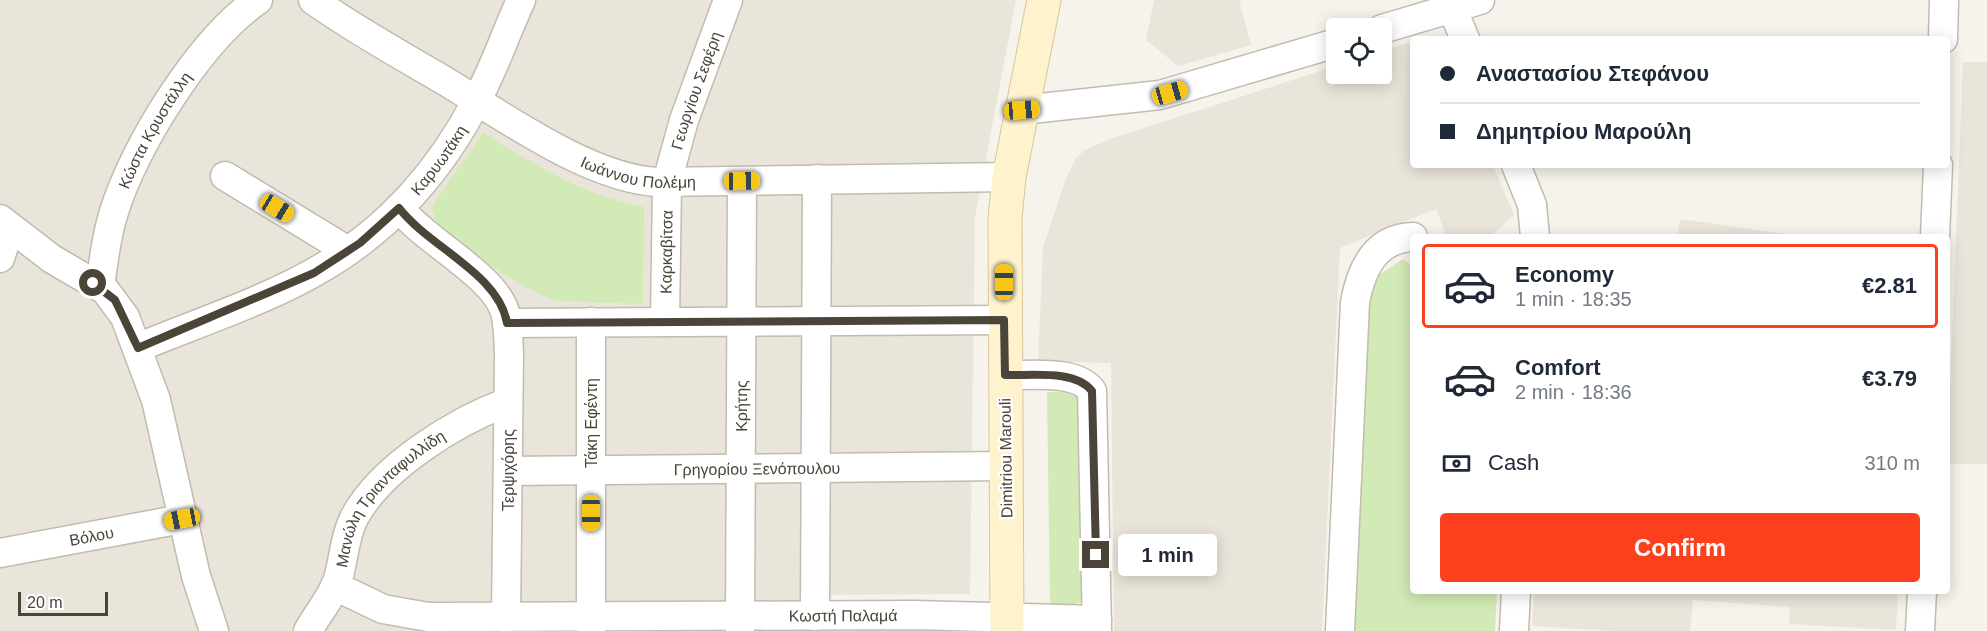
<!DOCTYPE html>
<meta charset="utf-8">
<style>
:root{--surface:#fff;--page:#f6f6f7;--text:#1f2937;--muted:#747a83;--line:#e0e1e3;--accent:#fc3f1d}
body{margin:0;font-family:Arial,sans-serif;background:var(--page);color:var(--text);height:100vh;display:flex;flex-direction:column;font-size:22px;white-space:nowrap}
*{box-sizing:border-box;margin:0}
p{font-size:20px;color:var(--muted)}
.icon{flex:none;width:33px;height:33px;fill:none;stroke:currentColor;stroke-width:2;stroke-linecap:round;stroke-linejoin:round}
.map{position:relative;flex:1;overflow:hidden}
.panel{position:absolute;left:1410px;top:234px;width:540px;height:360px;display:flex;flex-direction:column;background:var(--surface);border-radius:6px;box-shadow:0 3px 15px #0003}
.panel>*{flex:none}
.top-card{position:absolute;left:1410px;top:36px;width:540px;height:132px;border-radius:6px;box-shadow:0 3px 15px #0003;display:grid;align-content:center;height:132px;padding:0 30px;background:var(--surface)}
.fabs{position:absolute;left:1326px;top:18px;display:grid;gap:12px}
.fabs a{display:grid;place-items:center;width:66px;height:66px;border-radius:6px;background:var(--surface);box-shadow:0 3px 15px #0003;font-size:30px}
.scale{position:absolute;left:18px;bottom:15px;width:90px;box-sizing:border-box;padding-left:6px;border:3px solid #4b4439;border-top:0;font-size:16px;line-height:21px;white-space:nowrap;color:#4b4439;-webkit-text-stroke:4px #fff;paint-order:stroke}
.end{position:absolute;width:27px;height:27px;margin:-14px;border:8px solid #4b4439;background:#fff;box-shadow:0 0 0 3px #fff}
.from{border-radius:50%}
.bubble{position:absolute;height:42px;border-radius:6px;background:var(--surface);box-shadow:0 3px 15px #0003;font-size:20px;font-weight:700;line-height:42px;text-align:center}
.car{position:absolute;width:18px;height:36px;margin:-18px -9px;border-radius:8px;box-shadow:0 0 4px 2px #0007;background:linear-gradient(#f5c518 24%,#345 0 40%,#f5c518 0 76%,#345 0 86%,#f5c518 0)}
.top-card b{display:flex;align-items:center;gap:21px;height:57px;font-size:22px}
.top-card b+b{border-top:2px solid var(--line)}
.top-card i{width:15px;height:15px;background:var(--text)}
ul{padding:10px 0 0;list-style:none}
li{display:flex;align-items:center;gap:18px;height:84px;margin:0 12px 9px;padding:0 18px;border:3px solid transparent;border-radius:6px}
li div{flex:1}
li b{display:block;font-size:22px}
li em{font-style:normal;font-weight:700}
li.on{border-color:var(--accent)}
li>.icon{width:54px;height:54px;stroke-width:1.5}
.pay{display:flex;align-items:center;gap:15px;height:66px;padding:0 30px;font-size:22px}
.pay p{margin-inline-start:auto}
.cta{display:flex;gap:12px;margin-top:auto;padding:12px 30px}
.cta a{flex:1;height:69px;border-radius:6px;background:var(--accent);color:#fff;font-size:24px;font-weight:700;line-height:69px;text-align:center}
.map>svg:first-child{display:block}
.residential{fill:#eae5da}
.green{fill:#d2eab5}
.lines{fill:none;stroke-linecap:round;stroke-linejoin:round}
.street-casing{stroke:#c2bbae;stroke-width:31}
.secondary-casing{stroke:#d6c79b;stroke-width:35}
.street{stroke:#fff;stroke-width:28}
.secondary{stroke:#fff3cd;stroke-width:33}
.route{stroke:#4b4439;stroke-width:8}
.labels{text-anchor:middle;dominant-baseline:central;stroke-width:4.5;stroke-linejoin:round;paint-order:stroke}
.street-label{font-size:16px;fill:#4b4439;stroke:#fff}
</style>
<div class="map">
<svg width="1987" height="631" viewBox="0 0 1987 631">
<rect width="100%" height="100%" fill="#f6f3ec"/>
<g class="residential">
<polygon points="0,0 1016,0 975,217 970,594 809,595 808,631 0,631"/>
<polygon points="1154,0 1239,0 1251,45 1178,66 1146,40"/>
<polygon points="1413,41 1413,165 1493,165 1514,215 1490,237 1447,237 1436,209 1340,248 1322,631 1114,631 1111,363 1038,361 1043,248 1066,179 1076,158 1085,150 1110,139 1336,66 1336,74 1382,74 1382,51"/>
<polygon points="1963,62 1987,62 1987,464 1947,464"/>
<polygon points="1680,219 1799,236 1678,237"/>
<polygon points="1534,591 1898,591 1896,630 1789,624 1790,607 1693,600 1690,631 1613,631 1532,626"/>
</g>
<g class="green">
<path d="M 483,133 C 533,163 586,197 644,207 L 643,304 L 556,301 C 521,288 463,249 437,223 L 432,209 L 436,200 Z"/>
<polygon points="1403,259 1413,266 1413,591 1497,591 1495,631 1350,631 1366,306 1379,275"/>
<polygon points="1047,392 1063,392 1078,397 1083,598 1081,602 1070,606 1050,606"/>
</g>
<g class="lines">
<defs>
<g id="street">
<path id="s1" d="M 313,0 C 355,30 401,55 445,81 C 503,116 590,179 658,182 L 1009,177"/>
<polyline points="1452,8 1465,39"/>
<polyline points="1382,29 1480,0"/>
<polyline points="1943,39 1944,0"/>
<polyline points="1022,110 1160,95 1336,43"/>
<polyline points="1516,165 1532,205 1535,237"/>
<polyline points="225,176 348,251"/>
<path d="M 399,208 C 426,242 494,275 505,312 C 509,325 508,340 509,354 L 506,618"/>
<polyline points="0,219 52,259 105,290 125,317 156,400 196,576 214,631"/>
<polyline points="1935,237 1938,165"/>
<polyline points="0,258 10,228"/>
<path id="s2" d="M 100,287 C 103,263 106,238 113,215 C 133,147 200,40 258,0"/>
<polyline points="591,322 591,631"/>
<path id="s3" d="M 665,322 L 667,182 L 684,120 L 728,0"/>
<polyline points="507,323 1004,320"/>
<path id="s4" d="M 137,348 C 197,323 271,299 325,266 C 391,227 442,168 477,100 C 494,68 506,33 521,0"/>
<path d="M 1005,375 C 1029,376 1076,369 1092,391 L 1097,631"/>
<path id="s5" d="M 508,471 L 1006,466"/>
<path id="s6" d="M 0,553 L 182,519"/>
<path id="s7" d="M 335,586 L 383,609 L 428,617 L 914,615 L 1097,620"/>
<polyline points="815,616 817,179"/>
<path id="s8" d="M 308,631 C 317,614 332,598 338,579 C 344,559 344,538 354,518 C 381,467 456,421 508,402"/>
<path id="s9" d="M 740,631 L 742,181"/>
<path d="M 1340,631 L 1355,302 C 1361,270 1375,238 1413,237"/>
<polyline points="1514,631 1516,591"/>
<polyline points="1920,631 1922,591"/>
</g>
<polyline id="secondary" points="1007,631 1005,218 1009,177 1044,0"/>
</defs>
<use href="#street" class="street-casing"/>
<use href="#secondary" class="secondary-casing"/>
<use href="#street" class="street"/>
<use href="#secondary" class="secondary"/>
</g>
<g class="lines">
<path class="route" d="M 93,283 L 115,300 L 138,348 L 314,273 L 360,243 L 399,208 C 429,247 499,274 507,323 L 1004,320 L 1005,375 C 1030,376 1075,369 1092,391 L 1096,555"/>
</g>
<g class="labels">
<g class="street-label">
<text stroke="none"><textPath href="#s3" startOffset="236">Γεωργίου Σεφέρη</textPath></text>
<text stroke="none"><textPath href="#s2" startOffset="168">Κώστα Κρυστάλλη</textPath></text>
<text stroke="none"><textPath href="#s4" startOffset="362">Καρυωτάκη</textPath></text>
<text stroke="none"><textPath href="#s1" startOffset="372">Ιωάννου Πολέμη</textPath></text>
<text stroke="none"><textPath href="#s3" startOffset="70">Καρκαβίτσα</textPath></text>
<text stroke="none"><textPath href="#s9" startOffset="225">Κρήτης</textPath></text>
<text transform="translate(591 423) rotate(-90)">Τάκη Εφέντη</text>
<text transform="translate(1006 458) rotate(-91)">Dimitriou Marouli</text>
<text stroke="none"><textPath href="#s5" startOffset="249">Γρηγορίου Ξενόπουλου</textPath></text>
<text transform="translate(508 470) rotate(-90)">Τερψιχόρης</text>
<text stroke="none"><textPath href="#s8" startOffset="160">Μανώλη Τριανταφυλλίδη</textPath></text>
<text stroke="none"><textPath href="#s6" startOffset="93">Βόλου</textPath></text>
<text stroke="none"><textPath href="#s7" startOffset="514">Κωστή Παλαμά</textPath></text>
</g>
</g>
</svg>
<div class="fabs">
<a><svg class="icon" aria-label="locate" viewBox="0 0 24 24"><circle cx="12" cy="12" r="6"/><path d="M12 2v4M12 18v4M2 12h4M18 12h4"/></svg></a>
</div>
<div class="scale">20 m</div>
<i class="end from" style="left:93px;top:283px"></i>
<i class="end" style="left:1096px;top:555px"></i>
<div class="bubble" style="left:1118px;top:534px;width:99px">1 min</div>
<i class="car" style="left:1170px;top:93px;rotate:74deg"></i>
<i class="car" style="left:1022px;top:110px;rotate:85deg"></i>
<i class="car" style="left:742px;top:181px;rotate:89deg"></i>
<i class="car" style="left:277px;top:208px;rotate:121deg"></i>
<i class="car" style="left:1004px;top:282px;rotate:0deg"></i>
<i class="car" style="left:591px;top:513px;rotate:180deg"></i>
<i class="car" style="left:182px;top:519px;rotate:259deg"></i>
<div class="top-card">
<b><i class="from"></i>Αναστασίου Στεφάνου</b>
<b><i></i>Δημητρίου Μαρούλη</b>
</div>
<section class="panel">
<ul>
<li class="on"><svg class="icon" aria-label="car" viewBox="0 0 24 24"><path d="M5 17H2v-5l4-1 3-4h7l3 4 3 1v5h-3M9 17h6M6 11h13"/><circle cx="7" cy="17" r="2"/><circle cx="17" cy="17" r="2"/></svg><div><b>Economy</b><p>1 min · 18:35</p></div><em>€2.81</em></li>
<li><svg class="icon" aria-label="car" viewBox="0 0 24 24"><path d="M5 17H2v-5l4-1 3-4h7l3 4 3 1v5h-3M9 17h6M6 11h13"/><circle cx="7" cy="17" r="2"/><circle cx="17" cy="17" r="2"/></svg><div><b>Comfort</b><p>2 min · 18:36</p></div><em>€3.79</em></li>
</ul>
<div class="pay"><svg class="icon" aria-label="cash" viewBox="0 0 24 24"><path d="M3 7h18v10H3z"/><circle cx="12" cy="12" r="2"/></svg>Cash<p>310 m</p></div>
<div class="cta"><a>Confirm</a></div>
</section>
</div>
